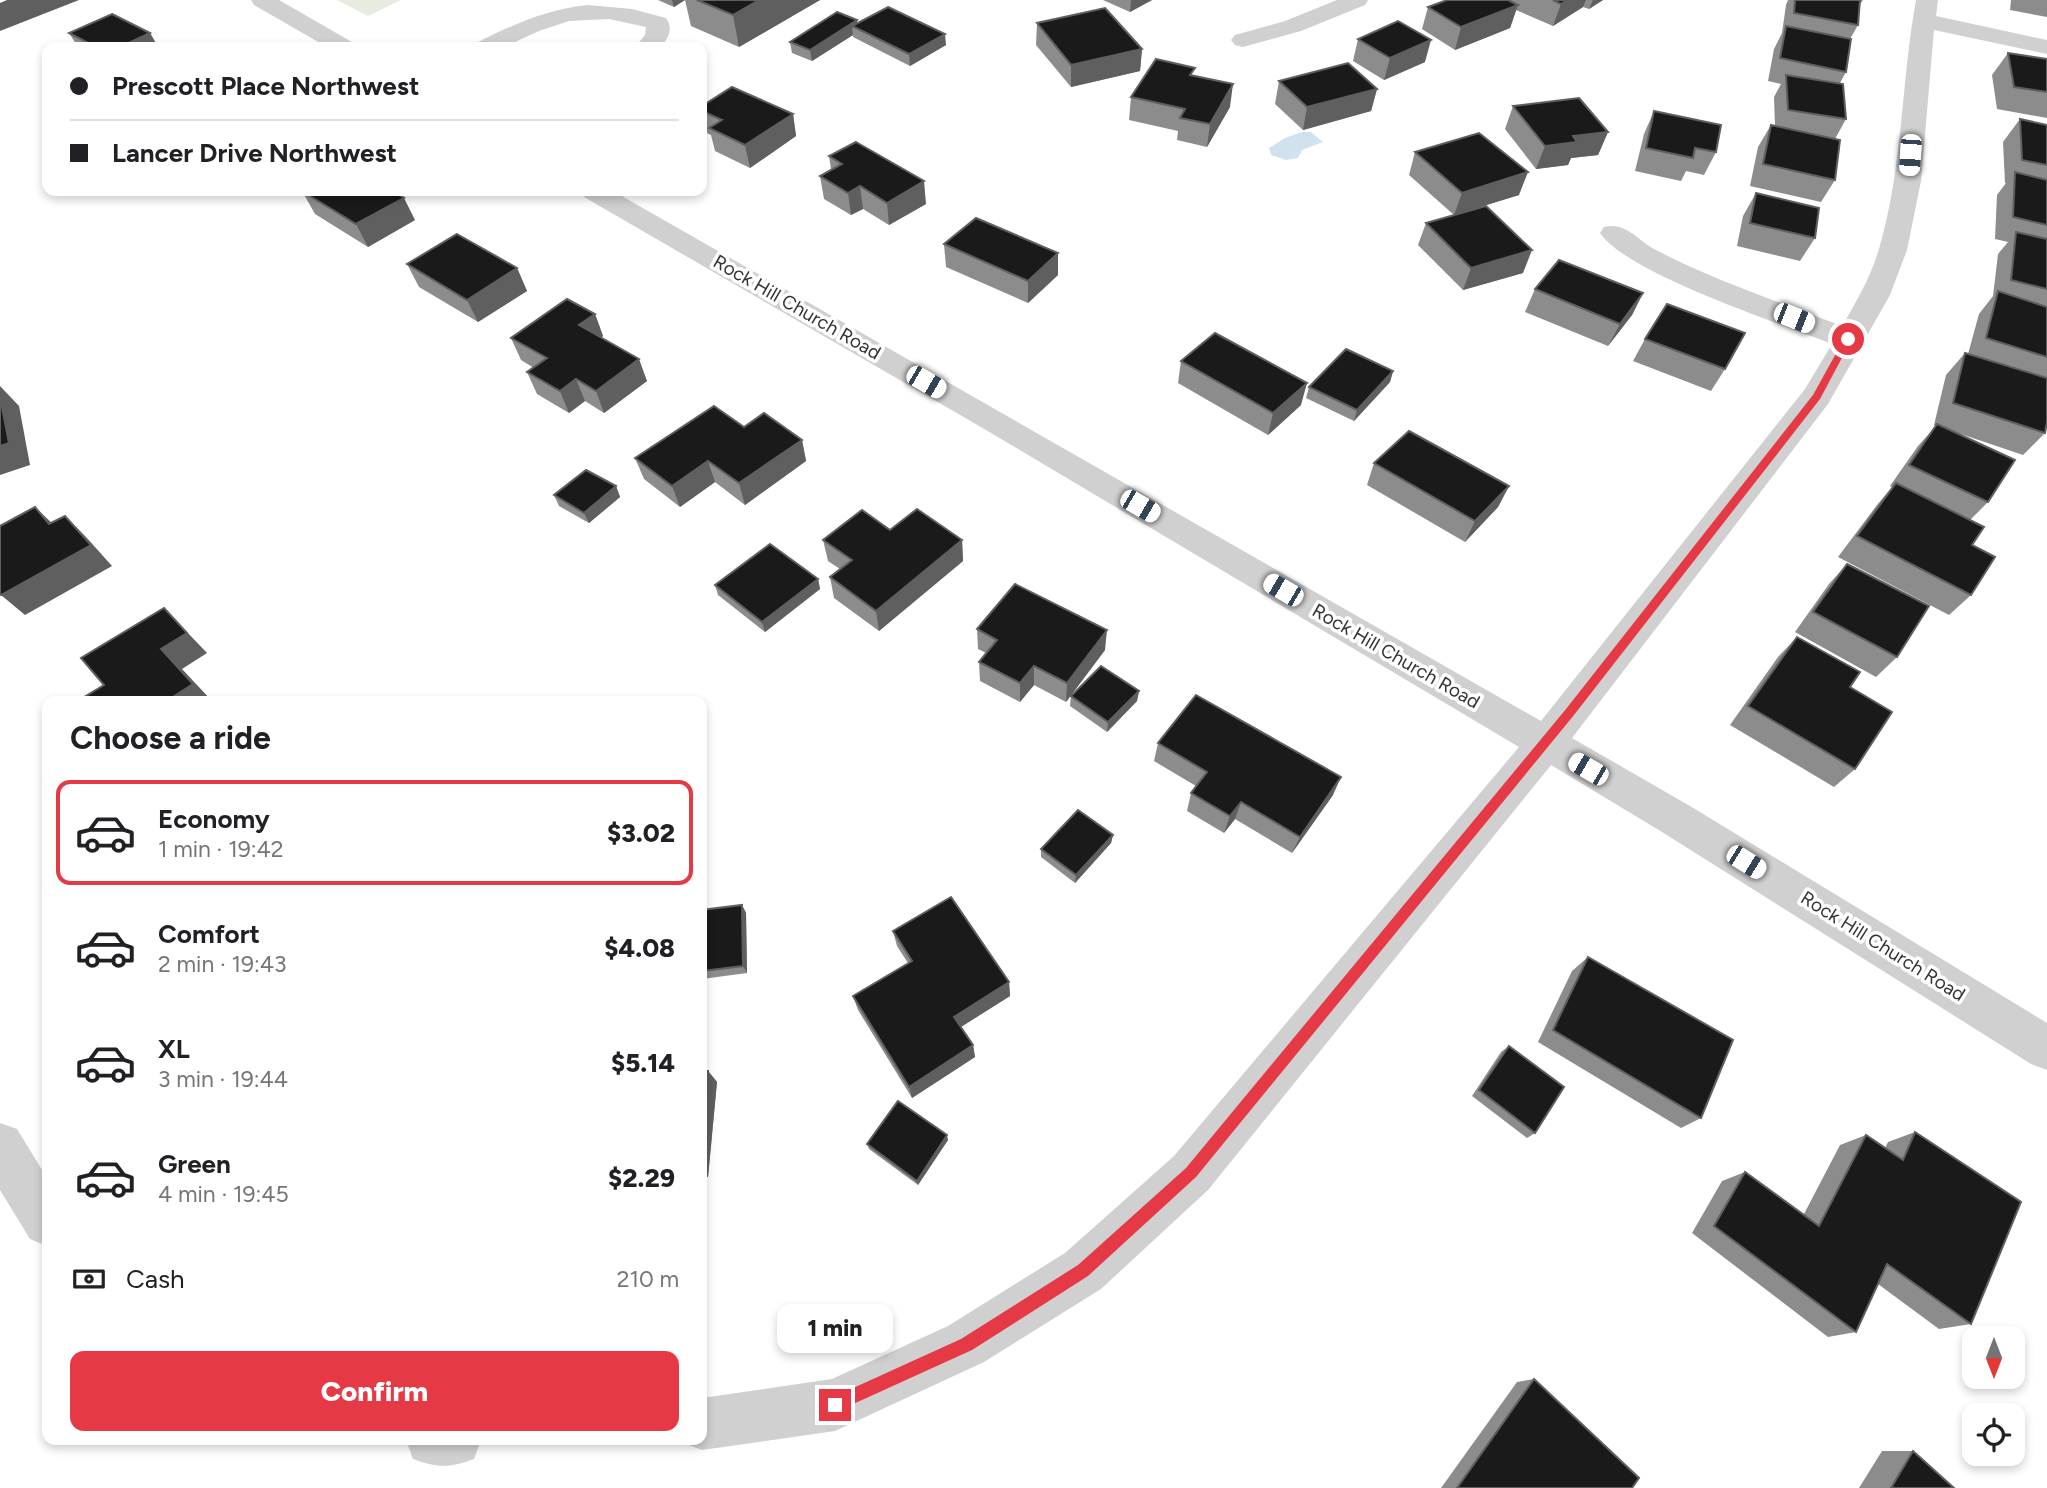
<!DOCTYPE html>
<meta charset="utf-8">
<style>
:root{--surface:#fff;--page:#f2f2f2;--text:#202124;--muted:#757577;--line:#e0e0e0;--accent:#e63946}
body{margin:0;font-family:Figtree,sans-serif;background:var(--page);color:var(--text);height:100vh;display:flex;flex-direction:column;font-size:26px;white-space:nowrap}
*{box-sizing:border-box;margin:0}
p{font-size:23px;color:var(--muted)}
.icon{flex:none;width:38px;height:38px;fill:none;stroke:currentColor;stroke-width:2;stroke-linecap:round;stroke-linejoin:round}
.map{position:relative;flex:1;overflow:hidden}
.drawer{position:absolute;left:42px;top:696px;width:665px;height:749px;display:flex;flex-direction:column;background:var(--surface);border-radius:14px;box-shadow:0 4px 10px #0003}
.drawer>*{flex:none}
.hud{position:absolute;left:42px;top:42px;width:665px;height:154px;border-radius:14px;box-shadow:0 4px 10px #0003;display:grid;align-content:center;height:154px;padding:0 28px;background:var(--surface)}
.needle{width:46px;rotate:180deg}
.fabs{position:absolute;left:1962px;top:1326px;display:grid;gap:14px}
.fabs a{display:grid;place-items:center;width:63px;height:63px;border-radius:14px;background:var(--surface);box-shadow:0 4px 10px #0003;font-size:35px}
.end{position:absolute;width:32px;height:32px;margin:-16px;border:9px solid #e63946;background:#fff;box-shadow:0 0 0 4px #fff}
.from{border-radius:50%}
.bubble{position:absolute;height:49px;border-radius:14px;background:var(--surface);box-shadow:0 4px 10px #0003;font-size:23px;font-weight:800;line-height:49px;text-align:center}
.car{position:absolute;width:21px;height:42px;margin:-21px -10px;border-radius:9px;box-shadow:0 0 5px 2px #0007;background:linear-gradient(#fff 24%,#345 0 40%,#fff 0 76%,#345 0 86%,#fff 0)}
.hud b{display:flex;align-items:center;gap:24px;height:66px;font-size:26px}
.hud b+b{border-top:2px solid var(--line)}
.hud i{width:18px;height:18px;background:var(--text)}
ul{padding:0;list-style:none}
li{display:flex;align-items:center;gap:21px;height:105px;margin:0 14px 10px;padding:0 14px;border:4px solid transparent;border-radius:14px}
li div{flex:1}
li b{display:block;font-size:26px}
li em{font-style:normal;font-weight:800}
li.current{border-color:var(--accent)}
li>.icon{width:63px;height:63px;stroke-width:1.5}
h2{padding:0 28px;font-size:32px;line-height:84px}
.pay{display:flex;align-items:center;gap:18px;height:77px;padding:0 28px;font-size:26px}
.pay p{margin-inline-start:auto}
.action{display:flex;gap:14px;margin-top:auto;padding:14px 28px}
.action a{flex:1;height:80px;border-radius:14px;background:var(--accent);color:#fff;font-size:28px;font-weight:800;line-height:80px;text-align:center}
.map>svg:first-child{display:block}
.green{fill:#e6ecdf}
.water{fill:#cfe2ee}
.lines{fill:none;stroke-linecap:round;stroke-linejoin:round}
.minor{fill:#d0d0d0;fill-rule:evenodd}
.wall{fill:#8c8c8c}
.shaded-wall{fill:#5f5f5f}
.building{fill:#1a1a1a;stroke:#5f5f5f;stroke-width:2}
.route{fill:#e63946}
.labels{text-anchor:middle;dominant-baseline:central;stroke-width:7;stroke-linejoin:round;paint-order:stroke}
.street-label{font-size:19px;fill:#333;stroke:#fff}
</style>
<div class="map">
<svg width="2047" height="1488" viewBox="0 0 2047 1488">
<rect width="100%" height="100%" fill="#fff"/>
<polygon class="green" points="337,0 401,0 368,16"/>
<polygon class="water" points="1302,132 1311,132 1323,142 1302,150 1298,158 1286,160 1271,155 1269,148 1285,138"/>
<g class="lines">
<g class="minor">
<polygon points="251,0 279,0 352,42 356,47 327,47 254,5"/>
<polygon points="1337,0 1368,0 1365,5 1301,31 1243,47 1235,45 1231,40 1235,35 1285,21"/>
<path d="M 1916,0 L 1938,0 L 1936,16 L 2047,40 L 2047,54 L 1934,30 L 1921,181 L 1907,250 L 1890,295 L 1828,404 L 1572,738 L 1690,806 L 2047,1023 L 2047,1070 L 2031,1064 L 1662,832 L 1551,765 L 1208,1190 L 1101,1289 L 984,1362 L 835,1431 L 702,1450 L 683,1443 L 682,1440 L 702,1440 L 702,1398 L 832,1379 L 948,1326 L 1065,1253 L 1174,1156 L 1519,747 L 986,430 L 584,197 L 581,191 L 613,191 L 1541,721 L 1805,389 L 1832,344 C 1780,323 1628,274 1600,233 L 1604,227 C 1626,221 1638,241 1656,250 C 1715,281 1780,302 1842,326 C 1857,301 1871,276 1879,249 C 1903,168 1901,82 1916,0 Z"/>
<path d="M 588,5 L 632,9 L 666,18 C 674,29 668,39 660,47 L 635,47 L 645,35 L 646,27 L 609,19 L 569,21 L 539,31 L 504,47 L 474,47 L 478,42 C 514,24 548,9 588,5 Z"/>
<polygon points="0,1123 17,1129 47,1178 47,1246 30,1239 0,1190"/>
<path d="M 406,1440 L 481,1440 L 474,1459 C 451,1468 436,1468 413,1459 Z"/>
</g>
</g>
<g class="wall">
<polygon points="658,0 820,0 739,47 691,26 685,0 674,7"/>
<polygon points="1103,0 1152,0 1130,12"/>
<polygon points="1447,0 1603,0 1589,9 1583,7 1553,26 1516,10 1510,28 1455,50 1422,29 1428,7"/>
<polygon points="1788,0 1863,0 1859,6 1858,25 1850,39 1846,72 1840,83 1846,119 1835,139 1835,180 1821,202 1750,186 1758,147 1771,125 1775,126 1774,97 1781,84 1768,81 1774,49 1782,33 1786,5"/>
<polygon points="2011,0 2047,0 2047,17 2010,10"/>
<polygon points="858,23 946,45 910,66 853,37 853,35 812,61 792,53 790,42"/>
<polygon points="1037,23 1142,49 1140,71 1071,87 1036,45"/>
<polygon points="69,33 150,33 158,47 78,47"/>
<polygon points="1358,39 1425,62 1384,80 1353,61"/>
<polygon points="2008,53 2047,59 2047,118 1997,109 1992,75"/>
<polygon points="1194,76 1230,107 1207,147 1177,140 1178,131 1129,120 1131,97"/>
<polygon points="1279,81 1377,89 1371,111 1303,130 1275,104"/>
<polygon points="702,106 793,114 796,136 750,168 715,151 711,135 702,131"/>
<polygon points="1513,106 1608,132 1598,155 1571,158 1568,165 1536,169 1505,129"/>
<polygon points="1654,111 1716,152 1704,175 1686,171 1681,181 1635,171 1644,134"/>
<polygon points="2020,119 2047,125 2047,422 2045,433 2023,455 1952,431 1988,502 1970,520 1972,545 1971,595 1949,615 1838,557 1877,505 1892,487 1890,486 1918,446 1936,426 1934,425 1946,375 1965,353 1968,354 1979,314 1993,296 1998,254 2008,242 1995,239 1997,195 2006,183 2005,183 2003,142"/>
<polygon points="1415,152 1519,195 1467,211 1523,273 1463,290 1418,245 1426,223 1454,215 1409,175"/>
<polygon points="829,156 926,204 889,225 863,209 851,215 824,199 820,176 831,169"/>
<polygon points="302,191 415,220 368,247 315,214"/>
<polygon points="1756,193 1815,238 1800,261 1737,246 1743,216"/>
<polygon points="944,244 1058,275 1028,303 946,267"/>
<polygon points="407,264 517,268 527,291 478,322 419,287"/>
<polygon points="1535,289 1643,293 1632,315 1608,346 1525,312"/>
<polygon points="595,314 603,336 601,338 647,381 604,413 585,401 569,413 537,394 527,372 534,368 521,360 511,338"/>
<polygon points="1645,339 1725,369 1711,391 1633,361"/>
<polygon points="1181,361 1301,405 1268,435 1178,383"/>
<polygon points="1393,371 1390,382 1354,421 1306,398 1309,387"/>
<polygon points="744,427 802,440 806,461 745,505 715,482 680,507 644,479 635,458"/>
<polygon points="1374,463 1509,486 1498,507 1465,542 1367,485"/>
<polygon points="616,486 620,497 589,523 559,506 554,495"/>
<polygon points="890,530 962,540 963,561 879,631 834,598 830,577 840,569 828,561 823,540"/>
<polygon points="1847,564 1897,657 1876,677 1795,632 1829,584"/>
<polygon points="818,579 820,589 765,632 718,595 715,585"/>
<polygon points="977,629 1105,650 1066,702 1034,685 1020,702 980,681 979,662 986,653 978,649"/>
<polygon points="1797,637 1850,687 1855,769 1834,787 1730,725 1778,657"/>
<polygon points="1139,691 1137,701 1107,732 1070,706 1071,696"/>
<polygon points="1158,743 1333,795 1292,853 1235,819 1224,833 1187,811 1191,793 1196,786 1154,761"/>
<polygon points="1113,835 1111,843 1075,883 1041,857 1041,849"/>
<polygon points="742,905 746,913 747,973 702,979 702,910"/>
<polygon points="893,931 1009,982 1010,996 961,1027 973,1045 975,1057 912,1098 858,1010 853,996 908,963 897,946"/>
<polygon points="1588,957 1701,1118 1681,1128 1538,1042 1572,971"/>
<polygon points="1509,1046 1535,1133 1527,1138 1472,1096 1501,1052"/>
<polygon points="702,1071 708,1071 717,1082 708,1177 702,1177"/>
<polygon points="1915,1132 1971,1324 1939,1329 1878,1284 1856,1332 1828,1337 1692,1233 1722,1181 1745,1172 1804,1214 1840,1145 1866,1135 1885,1148 1888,1142"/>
<polygon points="948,1140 918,1185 869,1149 867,1144"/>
<polygon points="1534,1379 1632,1488 1441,1488 1517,1382"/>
<polygon points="1882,1451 1913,1451 1954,1488 1859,1488"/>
</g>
<g class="shaded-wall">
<polygon points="7,0 79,0 0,31 0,3"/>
<polygon points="672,0 685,0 674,7"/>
<polygon points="759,0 820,0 739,47 733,15"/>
<polygon points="1131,0 1152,0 1130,12"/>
<polygon points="1567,0 1586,0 1583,7 1553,26 1561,4"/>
<polygon points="1593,0 1603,0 1589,9"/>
<polygon points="1518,5 1510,28 1455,50 1461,27"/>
<polygon points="857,20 858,29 852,26 853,35 812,61 810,50"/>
<polygon points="150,33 158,47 120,47"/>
<polygon points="945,34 946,45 910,66 909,54"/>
<polygon points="1431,40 1425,62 1384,80 1390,58"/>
<polygon points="1142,49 1140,71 1071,87 1071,65"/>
<polygon points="1233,84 1230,107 1207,147 1210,124"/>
<polygon points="1377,89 1371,111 1303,130 1307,107"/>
<polygon points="793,114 796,136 750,168 745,145"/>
<polygon points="1608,132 1598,155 1571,158 1568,165 1536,169 1545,146 1573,136"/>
<polygon points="1528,172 1519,195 1454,215 1462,193"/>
<polygon points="924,181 926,204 889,225 887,203"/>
<polygon points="860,186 863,209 851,215 848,193"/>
<polygon points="404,198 415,220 368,247 356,224"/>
<polygon points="1532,250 1523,273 1463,290 1471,268"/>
<polygon points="1058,253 1058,275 1028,303 1028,281"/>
<polygon points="517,268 527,291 478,322 467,300"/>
<polygon points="1643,293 1632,315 1608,346 1620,324"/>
<polygon points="595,314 603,336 588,348 579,325"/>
<polygon points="639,359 647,381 604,413 596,391"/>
<polygon points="1393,371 1390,382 1354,421 1357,410"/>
<polygon points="576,379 585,401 569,413 560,391"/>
<polygon points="1307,383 1301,405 1268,435 1273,413"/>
<polygon points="0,386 19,406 30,465 0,475"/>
<polygon points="802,440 806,461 745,505 739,483"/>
<polygon points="708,461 715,482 680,507 672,486"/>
<polygon points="616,486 620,497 589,523 584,513"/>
<polygon points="1509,486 1498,507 1465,542 1475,521"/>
<polygon points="35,507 57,528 49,524"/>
<polygon points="65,516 86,537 112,566 25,615 1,595"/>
<polygon points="962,540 963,561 879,631 876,611"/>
<polygon points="818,579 820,589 765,632 762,622"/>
<polygon points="164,608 207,653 182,669 213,702 165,702 161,649"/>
<polygon points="1107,630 1105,650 1066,702 1067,683"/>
<polygon points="1034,666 1034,685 1020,702 1020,683"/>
<polygon points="1139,691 1137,701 1107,732 1108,722"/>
<polygon points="1341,777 1333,795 1292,853 1300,837"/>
<polygon points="1241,802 1235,819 1224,833 1230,816"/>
<polygon points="1113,835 1111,843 1075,883 1076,875"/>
<polygon points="742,905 746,913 747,973 743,966"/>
<polygon points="1009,982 1010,996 956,1030 954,1017"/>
<polygon points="973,1045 975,1057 912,1098 909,1087"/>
<polygon points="708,1071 717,1082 708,1177 702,1172 702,1129"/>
<polygon points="947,1135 948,1140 918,1185 917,1181"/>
</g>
<g class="building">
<polygon points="697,0 759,0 733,15"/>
<polygon points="1447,0 1508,0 1518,5 1461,27 1428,7"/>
<polygon points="1553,0 1567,0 1561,4"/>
<polygon points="1795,0 1860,0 1858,25 1794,13"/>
<polygon points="888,7 945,34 909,54 852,26"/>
<polygon points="1105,8 1142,49 1071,65 1037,23"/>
<polygon points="837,12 857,20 810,50 790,42"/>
<polygon points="112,14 150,33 120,47 96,47 69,33"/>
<polygon points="1398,21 1431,40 1390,58 1358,39"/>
<polygon points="1786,26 1851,39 1846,72 1780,58"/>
<polygon points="2008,53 2047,59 2047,92 2014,87"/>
<polygon points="1156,59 1195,68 1190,75 1233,84 1210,124 1180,118 1185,109 1131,97"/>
<polygon points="1348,63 1377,89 1307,107 1279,81"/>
<polygon points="1786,75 1843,84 1846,119 1788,110"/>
<polygon points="732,87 793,114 745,145 709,128 722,120 702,111 702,106"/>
<polygon points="1579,98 1608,132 1573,136 1577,142 1545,146 1513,106"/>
<polygon points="1654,111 1721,125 1716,152 1695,148 1693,158 1646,148"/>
<polygon points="2020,119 2047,125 2047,165 2022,160"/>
<polygon points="1771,125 1840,140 1835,180 1763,164"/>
<polygon points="1479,133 1528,172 1462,193 1415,152"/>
<polygon points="856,142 924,181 887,203 860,186 848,193 820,176 842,164 829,156"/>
<polygon points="2015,172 2047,180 2047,225 2013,217"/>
<polygon points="302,191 393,191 404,198 356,224"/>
<polygon points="1756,193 1819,208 1815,238 1750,223"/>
<polygon points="1486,206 1532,250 1471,268 1426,223"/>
<polygon points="976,218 1058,253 1028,281 944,244"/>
<polygon points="2016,232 2047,239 2047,289 2011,280"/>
<polygon points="457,234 517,268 467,300 407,264"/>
<polygon points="1559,260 1643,293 1620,324 1535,289"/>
<polygon points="1998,291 2047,307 2047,357 1986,338"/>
<polygon points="567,299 595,314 579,325 639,359 596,391 576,379 560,391 527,372 547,358 511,338"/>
<polygon points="1667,304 1745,333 1725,369 1645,339"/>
<polygon points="1215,333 1307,383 1273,413 1181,361"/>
<polygon points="1346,349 1393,371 1357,410 1309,387"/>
<polygon points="1965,353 2047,378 2047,422 2045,433 1953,403"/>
<polygon points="0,397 9,443 0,446"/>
<polygon points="714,406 744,427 764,413 802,440 739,483 708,461 672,486 635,458"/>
<polygon points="1937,424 2015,460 1988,502 1909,465"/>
<polygon points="1409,431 1509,486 1475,521 1374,463"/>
<polygon points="586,470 616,486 584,513 554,495"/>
<polygon points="1896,483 1984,527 1972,545 1995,557 1971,595 1857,536"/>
<polygon points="35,507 49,524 65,516 91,545 1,595 0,594 0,526"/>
<polygon points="917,509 962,540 876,611 830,577 852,560 823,540 862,510 890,530"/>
<polygon points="770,544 818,579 762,622 715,585"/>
<polygon points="1847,564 1929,606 1897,657 1813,612"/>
<polygon points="1015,584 1107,630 1067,683 1034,666 1020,683 979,662 997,640 977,629"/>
<polygon points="164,608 187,633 161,649 193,684 165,702 76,702 104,685 81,658"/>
<polygon points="1797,637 1860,672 1850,687 1892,712 1855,769 1748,706"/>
<polygon points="1101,666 1139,691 1108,722 1071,696"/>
<polygon points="1196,695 1341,777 1300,837 1241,802 1230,816 1191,793 1207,772 1158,743"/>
<polygon points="1078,810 1113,835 1076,875 1041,849"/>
<polygon points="951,897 1009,982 954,1017 973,1045 909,1087 853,996 912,961 893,931"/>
<polygon points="742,905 743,966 702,971 702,910"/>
<polygon points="1588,957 1733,1040 1701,1118 1553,1030"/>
<polygon points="1509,1046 1564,1087 1535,1133 1479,1090"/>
<polygon points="702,1071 708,1071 702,1129"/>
<polygon points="898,1101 947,1135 917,1181 867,1144"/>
<polygon points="1915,1132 2021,1202 1971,1324 1887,1264 1856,1332 1714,1226 1745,1172 1819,1226 1866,1135 1903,1160"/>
<polygon points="1534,1379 1639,1478 1632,1488 1457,1488"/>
<polygon points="1913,1451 1954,1488 1891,1488"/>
</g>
<polygon class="route" points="1848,336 1852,339 1820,399 1574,715 1196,1177 1088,1276 972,1350 840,1410 835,1413 829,1410 827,1405 829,1399 961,1339 1078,1265 1186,1168 1566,709 1813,395 1844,339"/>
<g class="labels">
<g class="street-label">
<text transform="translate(797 307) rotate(30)">Rock Hill Church Road</text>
<text transform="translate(1396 656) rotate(30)">Rock Hill Church Road</text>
<text transform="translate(1883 946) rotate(32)">Rock Hill Church Road</text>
</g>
</g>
</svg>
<div class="fabs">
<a><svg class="needle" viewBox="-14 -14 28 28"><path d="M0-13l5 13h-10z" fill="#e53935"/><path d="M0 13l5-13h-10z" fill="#757577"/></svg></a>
<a><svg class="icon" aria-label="locate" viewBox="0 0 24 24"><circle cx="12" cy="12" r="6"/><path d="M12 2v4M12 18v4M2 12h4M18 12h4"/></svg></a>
</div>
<i class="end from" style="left:1848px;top:339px"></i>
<i class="end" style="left:835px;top:1405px"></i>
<div class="bubble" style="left:777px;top:1304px;width:116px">1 min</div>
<i class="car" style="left:1910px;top:155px;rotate:184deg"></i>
<i class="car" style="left:1794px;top:318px;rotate:112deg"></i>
<i class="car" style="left:926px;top:382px;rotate:120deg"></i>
<i class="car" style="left:1140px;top:506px;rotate:120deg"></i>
<i class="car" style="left:1283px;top:590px;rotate:300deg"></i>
<i class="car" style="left:1588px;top:769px;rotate:300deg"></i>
<i class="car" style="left:1746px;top:862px;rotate:122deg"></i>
<div class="hud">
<b><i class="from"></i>Prescott Place Northwest</b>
<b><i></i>Lancer Drive Northwest</b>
</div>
<section class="drawer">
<h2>Choose a ride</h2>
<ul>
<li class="current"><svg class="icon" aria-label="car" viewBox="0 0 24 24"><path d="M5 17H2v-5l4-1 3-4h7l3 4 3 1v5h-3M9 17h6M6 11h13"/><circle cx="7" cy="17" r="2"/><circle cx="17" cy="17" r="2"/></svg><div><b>Economy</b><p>1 min · 19:42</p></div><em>$3.02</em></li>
<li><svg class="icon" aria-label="car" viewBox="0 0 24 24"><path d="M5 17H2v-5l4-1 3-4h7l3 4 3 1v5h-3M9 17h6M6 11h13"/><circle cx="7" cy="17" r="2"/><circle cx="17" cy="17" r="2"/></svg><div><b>Comfort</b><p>2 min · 19:43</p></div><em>$4.08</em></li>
<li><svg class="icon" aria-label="car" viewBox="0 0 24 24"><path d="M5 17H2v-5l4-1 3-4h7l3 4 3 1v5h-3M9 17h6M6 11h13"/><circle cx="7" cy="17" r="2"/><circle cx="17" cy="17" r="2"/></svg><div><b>XL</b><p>3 min · 19:44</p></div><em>$5.14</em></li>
<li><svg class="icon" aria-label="car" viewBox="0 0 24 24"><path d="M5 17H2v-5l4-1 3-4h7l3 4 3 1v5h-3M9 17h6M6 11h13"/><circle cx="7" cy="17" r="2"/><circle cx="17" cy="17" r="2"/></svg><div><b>Green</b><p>4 min · 19:45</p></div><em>$2.29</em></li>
</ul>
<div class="pay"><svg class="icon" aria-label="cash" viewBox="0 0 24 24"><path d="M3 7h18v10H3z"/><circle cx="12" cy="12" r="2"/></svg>Cash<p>210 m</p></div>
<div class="action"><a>Confirm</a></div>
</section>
</div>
